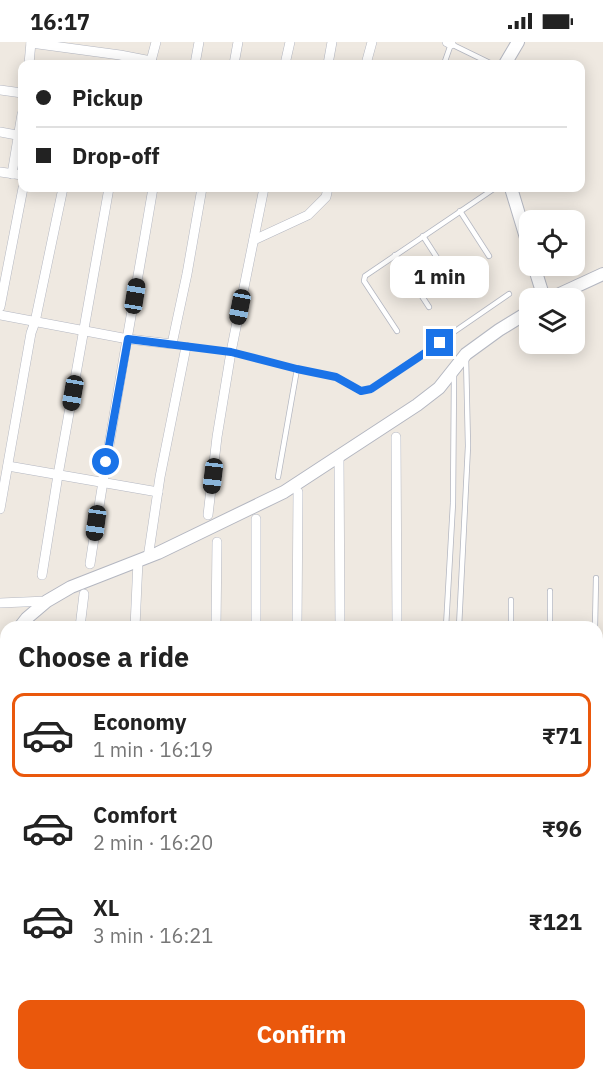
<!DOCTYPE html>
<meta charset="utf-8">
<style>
:root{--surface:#fff;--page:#f2f2f2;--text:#222;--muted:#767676;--line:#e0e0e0;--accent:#ea580c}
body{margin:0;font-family:"IBM Plex Sans",sans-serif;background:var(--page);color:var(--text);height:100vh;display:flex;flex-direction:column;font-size:22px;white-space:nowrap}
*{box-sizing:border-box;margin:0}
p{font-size:20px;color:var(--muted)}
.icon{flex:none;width:33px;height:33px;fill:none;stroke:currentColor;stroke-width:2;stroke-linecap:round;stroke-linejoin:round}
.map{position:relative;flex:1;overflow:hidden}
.side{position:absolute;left:0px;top:579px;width:603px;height:460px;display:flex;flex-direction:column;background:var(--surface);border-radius:18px 18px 0 0;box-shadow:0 3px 15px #0003}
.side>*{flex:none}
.guide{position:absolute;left:18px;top:18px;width:567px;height:132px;border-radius:12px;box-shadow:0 3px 15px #0003;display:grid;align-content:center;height:132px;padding:0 18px;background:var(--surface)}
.fabs{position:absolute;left:519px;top:168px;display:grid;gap:12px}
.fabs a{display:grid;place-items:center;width:66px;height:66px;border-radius:12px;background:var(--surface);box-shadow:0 3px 15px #0003;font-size:30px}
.end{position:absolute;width:27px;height:27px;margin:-14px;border:8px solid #1a73e8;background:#fff;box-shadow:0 0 0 3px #fff}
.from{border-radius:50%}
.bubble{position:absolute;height:42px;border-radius:12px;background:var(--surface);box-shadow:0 3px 15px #0003;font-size:20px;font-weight:700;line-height:42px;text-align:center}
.car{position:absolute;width:18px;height:36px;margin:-18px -9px;border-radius:8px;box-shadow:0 0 4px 2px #0007;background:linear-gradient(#222 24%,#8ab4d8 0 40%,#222 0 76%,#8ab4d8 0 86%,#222 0)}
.guide b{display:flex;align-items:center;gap:21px;height:57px;font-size:22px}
.guide b+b{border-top:2px solid var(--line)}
.guide i{width:15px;height:15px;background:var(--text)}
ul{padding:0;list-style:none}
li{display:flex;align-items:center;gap:18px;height:84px;margin:0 12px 9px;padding:0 6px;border:3px solid transparent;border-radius:12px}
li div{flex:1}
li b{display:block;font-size:22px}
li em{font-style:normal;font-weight:700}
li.selected{border-color:var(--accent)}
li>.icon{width:54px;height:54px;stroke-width:1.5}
h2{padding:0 18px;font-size:27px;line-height:72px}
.primary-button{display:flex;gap:12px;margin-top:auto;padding:12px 18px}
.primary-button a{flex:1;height:69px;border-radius:12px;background:var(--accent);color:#fff;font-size:24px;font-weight:700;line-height:69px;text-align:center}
.status{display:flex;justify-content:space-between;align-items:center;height:42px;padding:0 30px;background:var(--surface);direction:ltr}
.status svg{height:16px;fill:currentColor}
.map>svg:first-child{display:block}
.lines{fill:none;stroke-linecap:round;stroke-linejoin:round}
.service-casing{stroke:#b4b7c1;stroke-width:6}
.minor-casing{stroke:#b4b7c1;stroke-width:10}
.tertiary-casing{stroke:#b4b7c1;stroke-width:14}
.service{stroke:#fff;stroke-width:4.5}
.minor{stroke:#fff;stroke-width:9}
.tertiary{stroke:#fff;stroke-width:12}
.route{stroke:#1a73e8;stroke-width:8}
</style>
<div class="status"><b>16:17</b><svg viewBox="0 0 49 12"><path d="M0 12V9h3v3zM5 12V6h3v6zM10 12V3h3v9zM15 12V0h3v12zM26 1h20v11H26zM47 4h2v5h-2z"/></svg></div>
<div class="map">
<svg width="603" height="1039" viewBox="0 0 603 1039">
<rect width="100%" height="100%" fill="#efe9e1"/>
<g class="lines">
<defs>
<g id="service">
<polyline points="444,22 451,2 492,22"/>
<polyline points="460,169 489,214"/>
<polyline points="423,194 452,239"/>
<polyline points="395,213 429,265"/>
<polyline points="397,289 364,239 365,234 495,146"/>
<polyline points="172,302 231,310 297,327 336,335 361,349 371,347 509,252"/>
<polyline points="278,435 297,327"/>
<polyline points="446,585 453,461 454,333"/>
<polyline points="459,585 468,404 466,315"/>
<polyline points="511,585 511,558"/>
<polyline points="550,585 550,549"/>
<polyline points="595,585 596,536"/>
<polyline points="0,880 6,881"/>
</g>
<g id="minor">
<polyline points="447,0 451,2"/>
<polyline points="31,1 120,13 151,19 154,22"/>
<polyline points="151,19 156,0"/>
<polyline points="29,22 31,0"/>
<polyline points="195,22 199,0"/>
<polyline points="234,22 238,0"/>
<polyline points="285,22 290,0"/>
<polyline points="328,22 332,0"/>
<polyline points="366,22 372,0"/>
<polyline points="0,48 22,51"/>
<polyline points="0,90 22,94"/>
<polyline points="0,130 22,133"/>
<polyline points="12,132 22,72"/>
<polyline points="254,198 308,173 326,155 328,146"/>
<polyline points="0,265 23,146"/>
<polyline points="0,273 128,297 172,302 187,232 202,146"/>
<polyline points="339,414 340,585"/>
<polyline points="8,424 158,450"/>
<polyline points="0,467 31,291 35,280 63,146"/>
<polyline points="208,473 217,395 231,310 264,146"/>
<polyline points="148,516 160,435 186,305"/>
<path d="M 90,522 C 109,396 132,271 153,146"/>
<polyline points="42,533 58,433 109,146"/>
<polyline points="0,561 47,559"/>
<polyline points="80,585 84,552"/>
<polyline points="135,585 138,519"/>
<polyline points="216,585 217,500"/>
<polyline points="256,585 256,477"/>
<polyline points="297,585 298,450"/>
<polyline points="318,585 393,585 397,582 396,395"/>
</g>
<g id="tertiary">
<polyline points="505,22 518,0"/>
<polyline points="511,146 530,209"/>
<polyline points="534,224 544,256"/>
<polyline points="551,256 603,232"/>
<polyline points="20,585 27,576 47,559 71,545 158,511 284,450 417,363 439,346 466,312 499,288 530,269"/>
<polyline points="0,629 6,611"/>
</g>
</defs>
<use href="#service" class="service-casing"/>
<use href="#minor" class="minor-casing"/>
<use href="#tertiary" class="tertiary-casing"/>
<use href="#service" class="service"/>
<use href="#minor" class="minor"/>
<use href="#tertiary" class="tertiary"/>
</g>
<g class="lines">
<polyline class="route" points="106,420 128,297 231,310 297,327 336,335 361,349 371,347 440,301"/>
</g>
</svg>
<div class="fabs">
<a><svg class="icon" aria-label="locate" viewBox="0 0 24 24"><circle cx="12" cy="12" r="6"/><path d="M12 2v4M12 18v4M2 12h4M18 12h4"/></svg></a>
<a><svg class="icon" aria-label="layers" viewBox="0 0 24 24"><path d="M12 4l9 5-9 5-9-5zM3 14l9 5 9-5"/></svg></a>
</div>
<i class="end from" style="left:106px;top:420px"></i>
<i class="end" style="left:440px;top:301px"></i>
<div class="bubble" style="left:390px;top:214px;width:99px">1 min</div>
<i class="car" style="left:135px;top:254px;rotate:9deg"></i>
<i class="car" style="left:240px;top:265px;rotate:191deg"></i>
<i class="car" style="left:73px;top:351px;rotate:190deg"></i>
<i class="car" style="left:213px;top:434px;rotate:187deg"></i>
<i class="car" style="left:96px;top:481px;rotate:188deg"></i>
<div class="guide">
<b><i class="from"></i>Pickup</b>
<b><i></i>Drop-off</b>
</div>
<section class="side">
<h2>Choose a ride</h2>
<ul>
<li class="selected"><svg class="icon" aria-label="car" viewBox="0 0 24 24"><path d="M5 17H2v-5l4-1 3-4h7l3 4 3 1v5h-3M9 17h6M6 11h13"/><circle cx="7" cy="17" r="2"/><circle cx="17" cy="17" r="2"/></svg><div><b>Economy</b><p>1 min · 16:19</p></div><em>₹71</em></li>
<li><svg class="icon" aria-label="car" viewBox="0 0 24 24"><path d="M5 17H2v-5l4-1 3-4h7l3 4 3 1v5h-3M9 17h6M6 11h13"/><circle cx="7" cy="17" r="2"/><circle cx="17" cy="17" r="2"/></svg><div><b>Comfort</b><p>2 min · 16:20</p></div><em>₹96</em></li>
<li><svg class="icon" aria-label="car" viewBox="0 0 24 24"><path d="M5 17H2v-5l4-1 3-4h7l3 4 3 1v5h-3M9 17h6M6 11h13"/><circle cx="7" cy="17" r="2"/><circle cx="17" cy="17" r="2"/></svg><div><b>XL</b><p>3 min · 16:21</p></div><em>₹121</em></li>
</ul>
<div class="primary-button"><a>Confirm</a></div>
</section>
</div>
